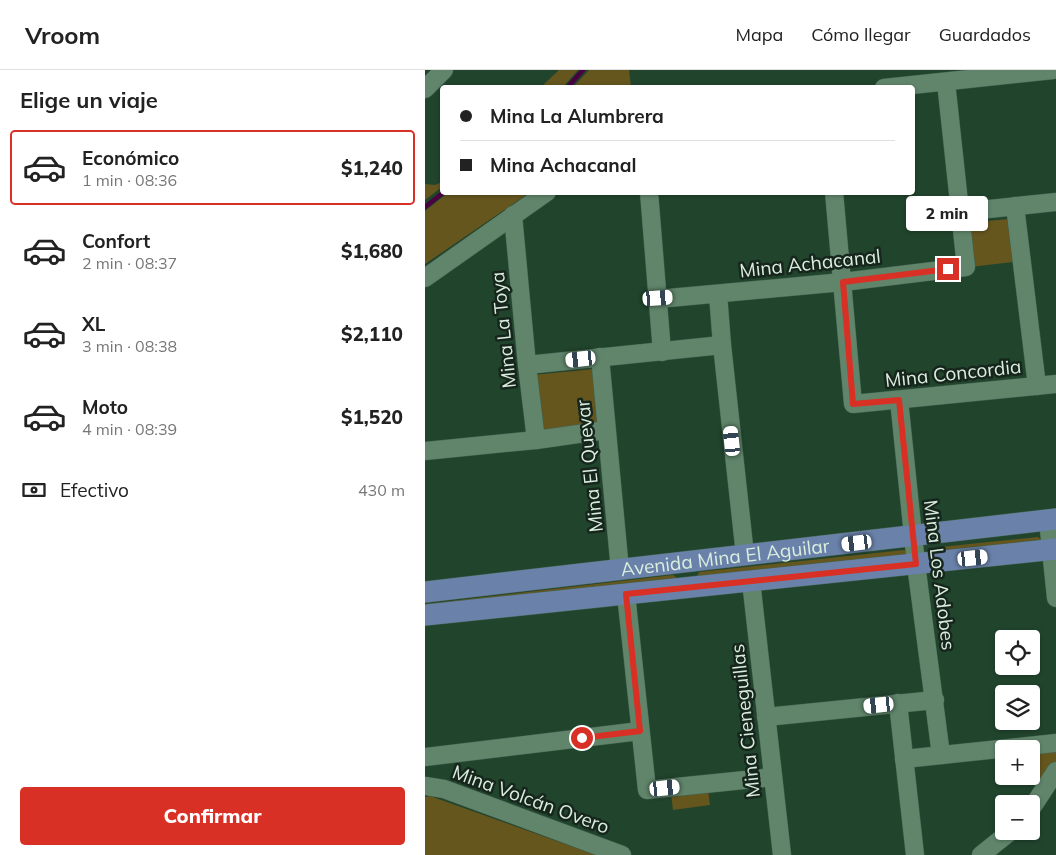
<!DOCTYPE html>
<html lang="es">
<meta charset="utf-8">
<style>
:root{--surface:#fff;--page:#f6f6f6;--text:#222;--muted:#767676;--line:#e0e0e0;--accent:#d93025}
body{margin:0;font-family:Mulish,sans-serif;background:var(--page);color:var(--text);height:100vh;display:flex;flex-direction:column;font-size:19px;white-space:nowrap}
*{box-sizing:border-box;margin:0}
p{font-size:16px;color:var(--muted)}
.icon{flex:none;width:28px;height:28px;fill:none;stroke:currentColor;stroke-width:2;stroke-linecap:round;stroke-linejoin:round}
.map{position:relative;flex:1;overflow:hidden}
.details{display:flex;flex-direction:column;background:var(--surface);width:425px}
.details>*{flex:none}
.banner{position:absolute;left:15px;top:15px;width:475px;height:110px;border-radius:5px;box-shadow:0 1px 4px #0004;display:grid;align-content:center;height:110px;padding:0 20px;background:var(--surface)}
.fabs{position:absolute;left:570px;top:560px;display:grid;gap:10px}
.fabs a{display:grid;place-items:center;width:45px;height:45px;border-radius:5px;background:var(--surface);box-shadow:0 1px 4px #0004;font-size:25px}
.end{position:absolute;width:22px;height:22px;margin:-11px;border:6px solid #d93025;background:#fff;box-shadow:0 0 0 2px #fff}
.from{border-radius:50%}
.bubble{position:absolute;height:35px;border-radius:5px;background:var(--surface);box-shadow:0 1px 4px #0004;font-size:16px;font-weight:800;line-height:35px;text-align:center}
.car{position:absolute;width:15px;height:30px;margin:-15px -8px;border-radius:6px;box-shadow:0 0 4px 1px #0007;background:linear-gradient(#fff 24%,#345 0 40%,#fff 0 76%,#345 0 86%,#fff 0)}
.banner b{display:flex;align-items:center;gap:18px;height:48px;font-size:19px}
.banner b+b{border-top:1px solid var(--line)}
.banner i{width:12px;height:12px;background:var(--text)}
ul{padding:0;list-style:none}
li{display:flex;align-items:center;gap:15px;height:75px;margin:0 10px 8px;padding:0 10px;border:2px solid transparent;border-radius:5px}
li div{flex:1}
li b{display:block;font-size:19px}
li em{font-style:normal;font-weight:800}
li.active{border-color:var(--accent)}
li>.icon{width:45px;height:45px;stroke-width:1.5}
h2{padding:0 20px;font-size:22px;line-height:60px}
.pay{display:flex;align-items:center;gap:12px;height:55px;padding:0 20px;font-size:19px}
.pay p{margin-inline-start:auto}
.cta{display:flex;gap:10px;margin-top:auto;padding:10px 20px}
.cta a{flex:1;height:58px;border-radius:5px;background:var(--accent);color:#fff;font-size:20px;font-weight:800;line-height:58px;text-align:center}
header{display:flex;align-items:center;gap:30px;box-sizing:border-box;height:70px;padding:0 25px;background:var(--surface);border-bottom:1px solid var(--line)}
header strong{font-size:24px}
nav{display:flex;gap:28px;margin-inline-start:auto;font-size:18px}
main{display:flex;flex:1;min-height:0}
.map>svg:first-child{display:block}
.green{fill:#65561e}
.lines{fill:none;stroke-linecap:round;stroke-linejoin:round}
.stream{stroke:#490041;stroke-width:4.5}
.minor-casing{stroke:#41614e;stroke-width:19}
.major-casing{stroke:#41614e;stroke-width:22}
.minor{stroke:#60856b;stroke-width:18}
.major{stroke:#6a82a9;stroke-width:21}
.route{stroke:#d93025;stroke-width:6}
.labels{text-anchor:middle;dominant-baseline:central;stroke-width:5;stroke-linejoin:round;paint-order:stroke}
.street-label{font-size:19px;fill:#daeedf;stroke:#17261c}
</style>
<header>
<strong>Vroom</strong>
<nav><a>Mapa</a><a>Cómo llegar</a><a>Guardados</a></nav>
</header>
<main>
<section class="details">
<h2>Elige un viaje</h2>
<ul>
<li class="active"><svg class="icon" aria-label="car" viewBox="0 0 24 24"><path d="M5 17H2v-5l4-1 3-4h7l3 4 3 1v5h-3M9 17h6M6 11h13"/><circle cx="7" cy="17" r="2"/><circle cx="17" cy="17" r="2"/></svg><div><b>Económico</b><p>1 min · 08:36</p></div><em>$1,240</em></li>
<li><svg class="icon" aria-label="car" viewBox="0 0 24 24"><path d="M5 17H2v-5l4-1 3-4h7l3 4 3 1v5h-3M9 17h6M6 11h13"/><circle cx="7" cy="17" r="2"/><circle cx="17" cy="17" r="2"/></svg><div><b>Confort</b><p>2 min · 08:37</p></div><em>$1,680</em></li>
<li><svg class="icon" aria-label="car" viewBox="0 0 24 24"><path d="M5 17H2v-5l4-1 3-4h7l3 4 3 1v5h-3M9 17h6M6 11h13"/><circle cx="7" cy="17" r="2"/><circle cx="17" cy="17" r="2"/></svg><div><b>XL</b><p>3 min · 08:38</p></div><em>$2,110</em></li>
<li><svg class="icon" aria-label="car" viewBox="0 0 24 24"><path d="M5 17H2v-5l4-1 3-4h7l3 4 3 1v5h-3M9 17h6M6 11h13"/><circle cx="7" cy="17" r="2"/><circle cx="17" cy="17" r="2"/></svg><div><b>Moto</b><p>4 min · 08:39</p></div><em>$1,520</em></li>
</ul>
<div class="pay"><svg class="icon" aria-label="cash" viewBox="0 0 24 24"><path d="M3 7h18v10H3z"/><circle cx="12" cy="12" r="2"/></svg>Efectivo<p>430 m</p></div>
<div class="cta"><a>Confirmar</a></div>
</section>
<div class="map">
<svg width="631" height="785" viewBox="0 0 631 785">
<rect width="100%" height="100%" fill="#21442d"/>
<g class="green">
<polygon points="134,0 153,0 138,17 116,17"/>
<polygon points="164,0 204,0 206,17 148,17"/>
<polygon points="17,112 17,117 0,130 0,114 10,115"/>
<polygon points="24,122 104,122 104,123 0,194 0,141"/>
<polygon points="584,149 588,192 545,197 540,153"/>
<polygon points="168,299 174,358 113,365 108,305"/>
<polygon points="613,467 617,470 504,483 506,478"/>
<polygon points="479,480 481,481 483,486 272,507 274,502"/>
<polygon points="248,505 252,508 0,543 0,534"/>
<polygon points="631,677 631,696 616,719 611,679"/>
<polygon points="283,719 285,735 248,740 246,724"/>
<polygon points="5,726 171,785 0,785 0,727"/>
</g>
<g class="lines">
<g class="stream">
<polyline points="142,18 158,0"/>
<polyline points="0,137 19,122"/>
</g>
<defs>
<g id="minor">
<polyline points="459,18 628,0"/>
<polyline points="0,19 19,0"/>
<polyline points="224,122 237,282"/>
<polyline points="409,122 428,334 631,314"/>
<polyline points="590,136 612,316"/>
<polyline points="535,142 631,132"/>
<polyline points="88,145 102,295 111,370"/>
<polyline points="0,208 122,122"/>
<polyline points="293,224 297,275 320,485"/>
<polyline points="233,229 418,212 541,197 521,12"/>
<polyline points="175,287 195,500"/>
<polyline points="102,295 297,275"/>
<polyline points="474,330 491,494 516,685"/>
<polyline points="0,381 111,370 181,360"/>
<polyline points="623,450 631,528"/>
<polyline points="326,511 357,785"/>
<polyline points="201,524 222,720 348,707"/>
<polyline points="473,633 490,785"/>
<polyline points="341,647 510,630"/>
<polyline points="0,687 215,661"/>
<polyline points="479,689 631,673"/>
<polyline points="0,716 19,719 197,785"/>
<polyline points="606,739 631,701"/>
<polyline points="556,785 586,761"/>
</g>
<g id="major">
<path id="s1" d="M 0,522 L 631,449"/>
<polyline points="0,545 631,479"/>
</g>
</defs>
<use href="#minor" class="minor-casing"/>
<use href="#major" class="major-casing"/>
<use href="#minor" class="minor"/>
<use href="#major" class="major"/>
</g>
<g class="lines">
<polyline class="route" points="157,668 215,661 201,524 491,494 474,330 428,334 418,212 523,199"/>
</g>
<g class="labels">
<g class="street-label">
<text transform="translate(385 193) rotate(-6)">Mina Achacanal</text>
<text transform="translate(78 260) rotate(-96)">Mina La Toya</text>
<text transform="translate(528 303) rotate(-6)">Mina Concordia</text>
<text transform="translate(164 396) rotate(-96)">Mina El Quevar</text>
<text stroke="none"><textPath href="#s1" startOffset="302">Avenida Mina El Aguilar</textPath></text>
<text transform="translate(515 505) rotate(83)">Mina Los Adobes</text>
<text transform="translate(320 651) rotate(-96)">Mina Cieneguillas</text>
<text transform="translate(106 729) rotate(20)">Mina Volcán Overo</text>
</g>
</g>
</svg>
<div class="fabs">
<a><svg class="icon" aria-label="locate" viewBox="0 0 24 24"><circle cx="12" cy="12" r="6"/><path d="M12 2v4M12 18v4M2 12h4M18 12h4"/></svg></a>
<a><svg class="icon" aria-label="layers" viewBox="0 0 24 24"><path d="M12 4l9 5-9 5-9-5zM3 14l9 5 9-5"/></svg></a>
<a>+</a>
<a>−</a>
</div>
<i class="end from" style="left:157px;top:668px"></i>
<i class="end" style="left:523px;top:199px"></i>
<div class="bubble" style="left:481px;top:126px;width:82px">2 min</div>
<i class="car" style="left:233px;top:228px;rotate:86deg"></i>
<i class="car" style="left:156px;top:289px;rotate:264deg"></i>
<i class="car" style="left:307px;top:371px;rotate:354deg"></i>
<i class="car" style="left:432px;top:473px;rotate:263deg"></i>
<i class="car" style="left:548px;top:488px;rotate:84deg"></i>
<i class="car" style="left:454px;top:635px;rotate:264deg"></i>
<i class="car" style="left:240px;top:718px;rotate:84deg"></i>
<div class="banner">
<b><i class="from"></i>Mina La Alumbrera</b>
<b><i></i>Mina Achacanal</b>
</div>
</div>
</main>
